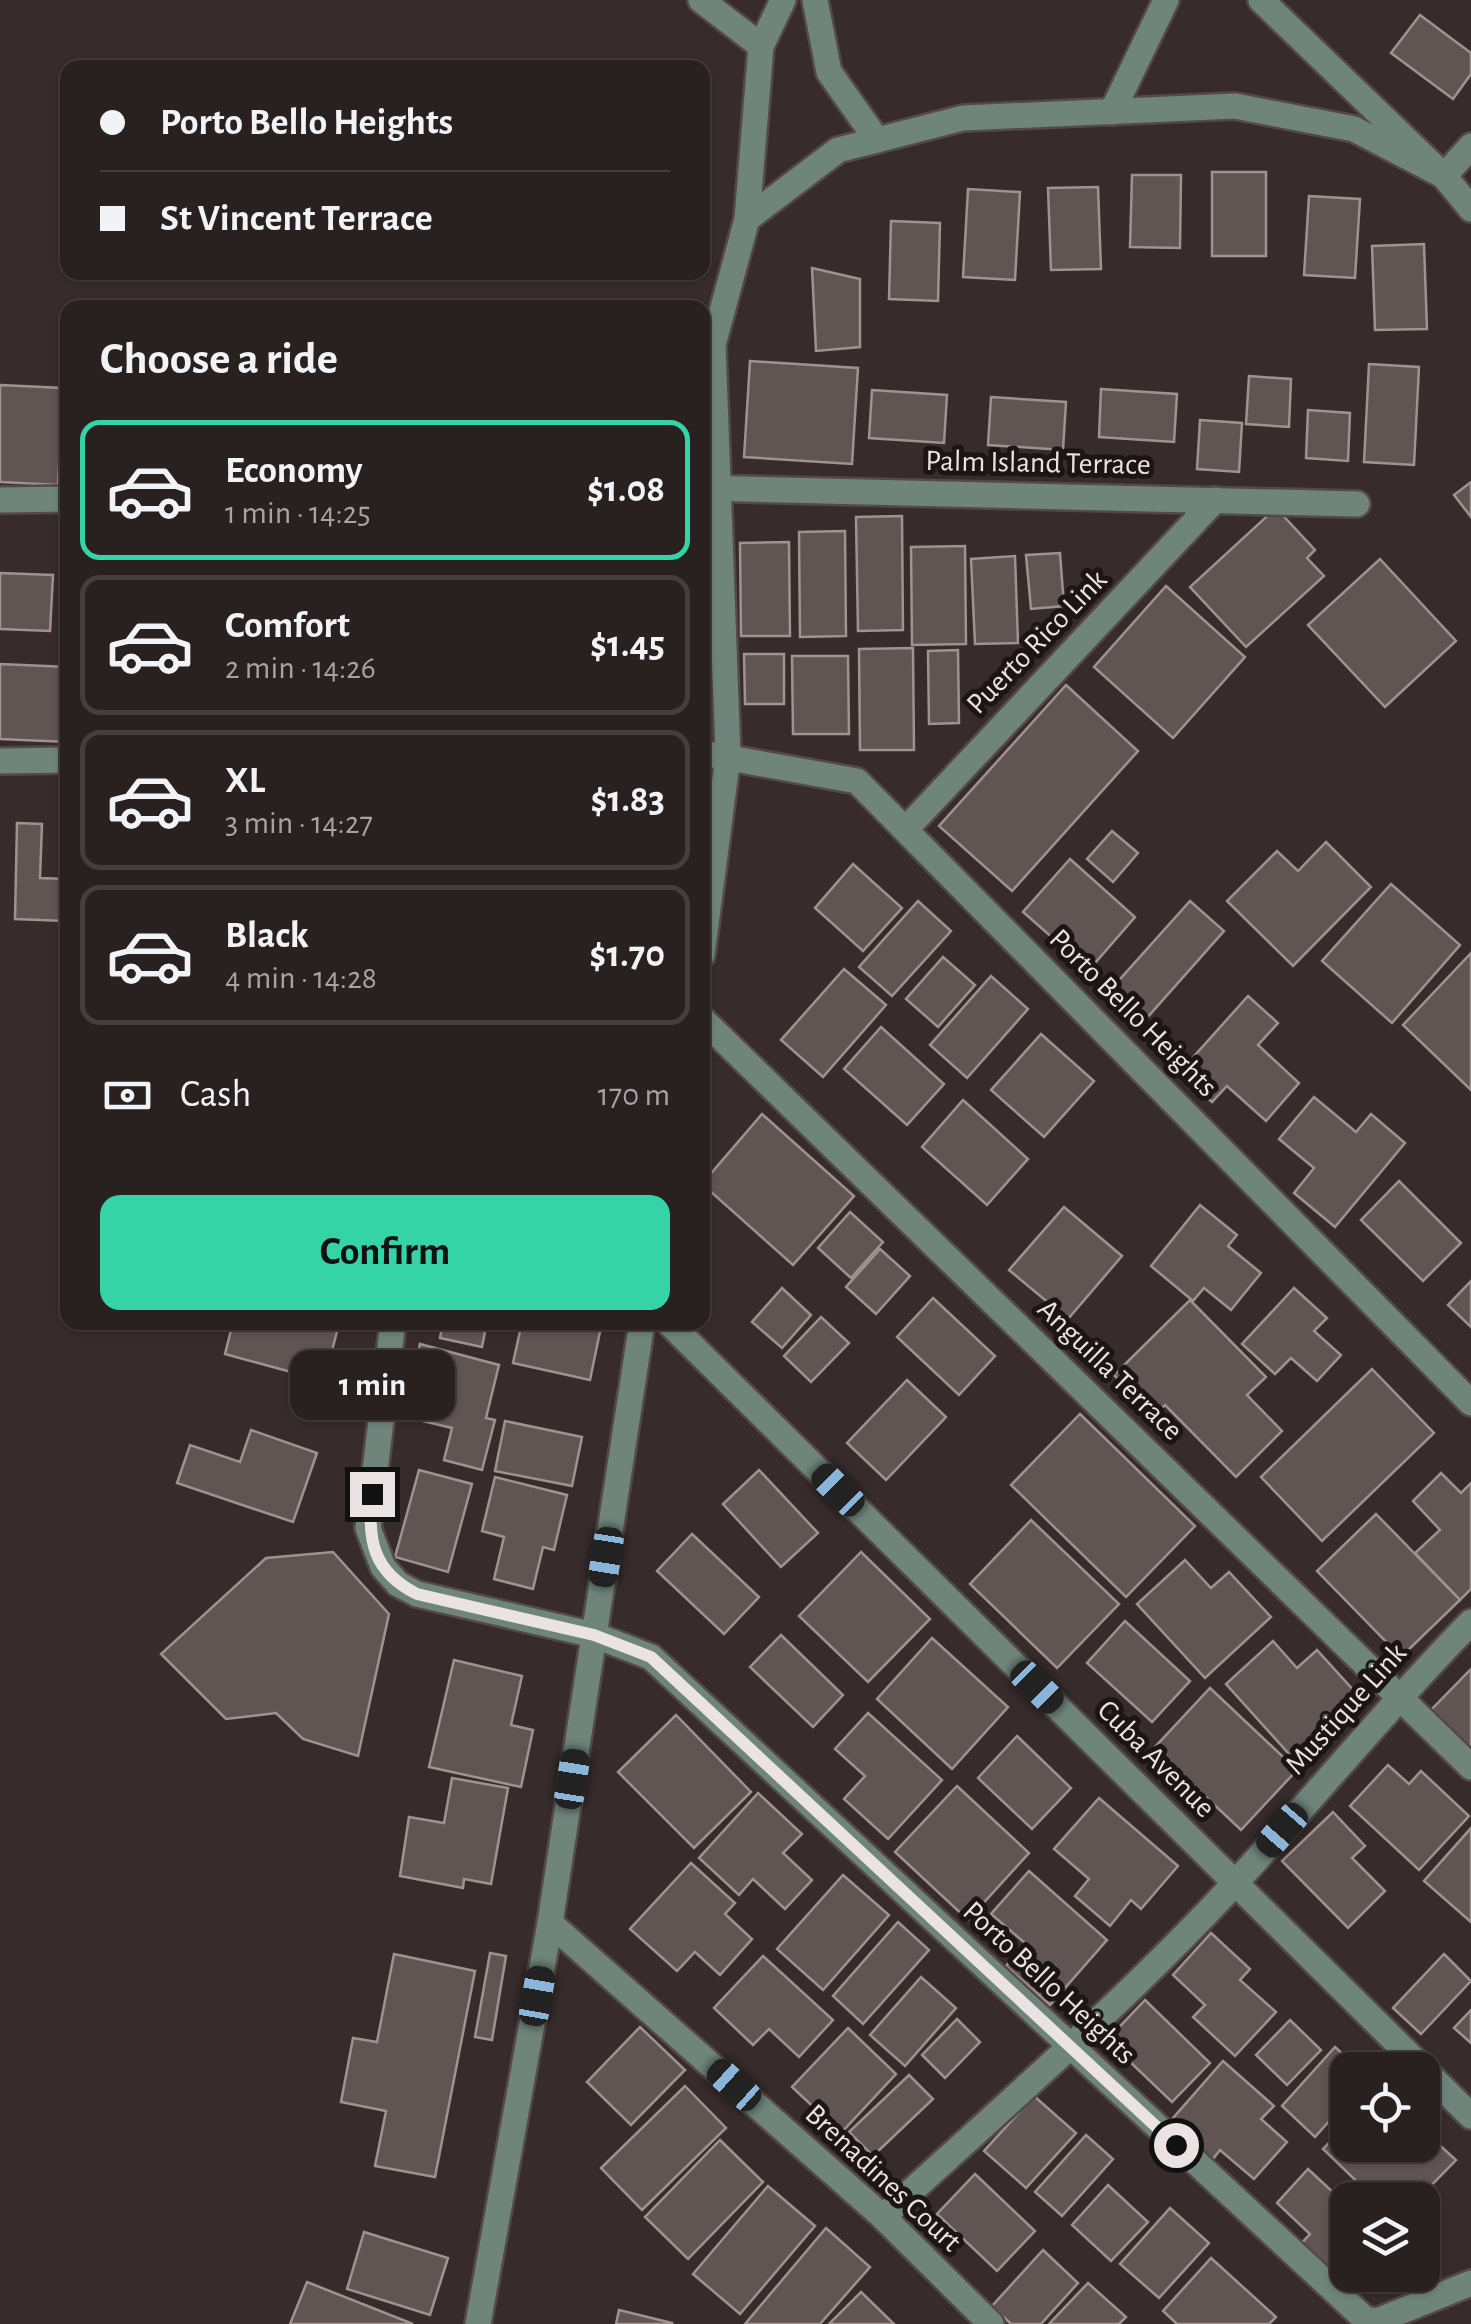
<!DOCTYPE html>
<meta charset="utf-8">
<style>
:root{--surface:#292120;--page:#352e2d;--text:#f1f3f6;--muted:#a5a3a5;--line:#453e3e;--accent:#35d4a7}
body{margin:0;font-family:"Alegreya Sans",sans-serif;background:var(--page);color:var(--text);height:100vh;display:flex;flex-direction:column;font-size:38px;white-space:nowrap}
*{box-sizing:border-box;margin:0}
p{font-size:32px;color:var(--muted)}
.icon{flex:none;width:55px;height:55px;fill:none;stroke:currentColor;stroke-width:2;stroke-linecap:round;stroke-linejoin:round}
.map{position:relative;flex:1;overflow:hidden}
.details{position:absolute;left:60px;top:300px;width:650px;height:1030px;display:flex;flex-direction:column;background:var(--surface);border-radius:20px;box-shadow:0 2px 8px #0004,0 0 0 2px var(--line)}
.details>*{flex:none}
.banner{position:absolute;left:60px;top:60px;width:650px;height:220px;border-radius:20px;box-shadow:0 2px 8px #0004,0 0 0 2px var(--line);display:grid;align-content:center;height:220px;padding:0 40px;background:var(--surface)}
.buttons{position:absolute;left:1330px;top:2052px;display:grid;gap:20px}
.buttons a{display:grid;place-items:center;width:110px;height:110px;border-radius:20px;background:var(--surface);box-shadow:0 2px 8px #0004,0 0 0 2px var(--line);font-size:50px}
.end{position:absolute;width:45px;height:45px;margin:-22px;border:12px solid #ebe3e3;background:#111;box-shadow:0 0 0 5px #111}
.from{border-radius:50%}
.bubble{position:absolute;height:70px;border-radius:20px;background:var(--surface);box-shadow:0 2px 8px #0004,0 0 0 2px var(--line);font-size:32px;font-weight:700;line-height:70px;text-align:center}
.car{position:absolute;width:30px;height:60px;margin:-30px -15px;border-radius:12px;box-shadow:0 0 8px 2px #0007;background:linear-gradient(#222 24%,#8ab4d8 0 40%,#222 0 76%,#8ab4d8 0 86%,#222 0)}
.banner b{display:flex;align-items:center;gap:35px;height:95px;font-size:38px}
.banner b+b{border-top:2px solid var(--line)}
.banner i{width:25px;height:25px;background:var(--text)}
ul{padding:0;list-style:none}
li{display:flex;align-items:center;gap:30px;height:140px;margin:0 20px 15px;padding:0 20px;border:5px solid var(--line);border-radius:20px}
li div{flex:1}
li b{display:block;font-size:38px}
li em{font-style:normal;font-weight:700}
li.on{border-color:var(--accent)}
li>.icon{width:90px;height:90px;stroke-width:1.5}
h2{padding:0 40px;font-size:45px;line-height:120px}
.pay{display:flex;align-items:center;gap:25px;height:110px;padding:0 40px;font-size:38px}
.pay p{margin-inline-start:auto}
.cta{display:flex;gap:20px;margin-top:auto;padding:20px 40px}
.cta a{flex:1;height:115px;border-radius:20px;background:var(--accent);color:#111;font-size:40px;font-weight:700;line-height:115px;text-align:center}
.map>svg:first-child{display:block}
.building{fill:#615554;stroke:#a09291;stroke-width:2.5}
.lines{fill:none;stroke-linecap:round;stroke-linejoin:round}
.minor-casing{stroke:#544948;stroke-width:30}
.minor{stroke:#6f857c;stroke-width:25}
.route{stroke:#ebe3e3;stroke-width:12}
.labels{text-anchor:middle;dominant-baseline:central;stroke-width:10;stroke-linejoin:round;paint-order:stroke}
.street-label{font-size:30px;fill:#ebe3e3;stroke:#1b1615}
</style>
<div class="map">
<svg width="1471" height="2324" viewBox="0 0 1471 2324">
<rect width="100%" height="100%" fill="#372c2b"/>
<g class="building">
<polygon points="1420,15 1471,53 1471,74 1453,99 1391,53"/>
<rect x="1212" y="172" width="54" height="84"/>
<polygon points="1132,175 1181,175 1180,248 1130,247"/>
<polygon points="1098,187 1101,269 1051,270 1048,188"/>
<polygon points="968,189 1020,192 1015,280 963,277"/>
<polygon points="1309,196 1360,199 1355,278 1304,275"/>
<polygon points="891,221 940,223 938,301 889,299"/>
<polygon points="1424,244 1427,329 1375,330 1372,246"/>
<polygon points="812,268 860,279 860,347 816,351"/>
<polygon points="750,361 858,368 852,464 744,457"/>
<polygon points="1369,364 1419,367 1414,465 1364,462"/>
<polygon points="1249,376 1291,379 1289,427 1246,424"/>
<polygon points="0,385 63,388 58,485 0,482"/>
<polygon points="1101,389 1177,394 1174,442 1099,437"/>
<polygon points="872,390 947,395 944,443 869,438"/>
<polygon points="991,397 1066,402 1063,450 988,445"/>
<polygon points="1308,410 1350,413 1348,461 1306,458"/>
<polygon points="1200,420 1242,423 1239,472 1197,469"/>
<polygon points="1471,482 1471,517 1454,495"/>
<polygon points="1276,508 1315,550 1307,558 1324,576 1246,647 1190,587"/>
<polygon points="902,516 903,630 858,631 856,517"/>
<polygon points="845,531 846,636 800,637 799,532"/>
<polygon points="789,542 790,636 741,636 740,543"/>
<polygon points="965,546 966,644 912,645 911,547"/>
<polygon points="1060,553 1064,606 1031,609 1026,555"/>
<polygon points="1015,556 1018,643 975,644 971,559"/>
<polygon points="1380,559 1456,641 1385,707 1308,625"/>
<polygon points="0,573 53,575 50,631 0,629"/>
<polygon points="1166,586 1245,657 1173,738 1094,667"/>
<polygon points="913,648 914,750 860,750 859,649"/>
<polygon points="958,650 959,723 929,724 928,651"/>
<polygon points="744,654 784,654 784,704 745,704"/>
<polygon points="792,656 848,656 849,734 793,734"/>
<polygon points="0,664 68,667 67,742 0,739"/>
<polygon points="1066,685 1138,751 1012,891 939,826"/>
<polygon points="17,823 42,824 40,878 67,879 65,921 15,919"/>
<polygon points="1112,831 1138,853 1113,882 1087,859"/>
<polygon points="1326,842 1371,887 1293,966 1227,901 1277,851 1298,871"/>
<polygon points="1070,859 1135,917 1089,970 1023,912"/>
<polygon points="853,864 902,908 863,951 815,908"/>
<polygon points="1391,884 1460,945 1392,1023 1322,961"/>
<polygon points="918,901 951,931 892,996 859,967"/>
<polygon points="1190,901 1224,931 1138,1028 1104,997"/>
<polygon points="1471,953 1471,1090 1403,1025"/>
<polygon points="943,957 975,985 938,1027 906,999"/>
<polygon points="844,969 886,1005 823,1077 781,1040"/>
<polygon points="991,976 1028,1009 967,1078 930,1045"/>
<polygon points="1248,996 1278,1023 1258,1045 1299,1083 1266,1121 1227,1086 1212,1102 1179,1073"/>
<polygon points="881,1027 944,1084 907,1125 844,1069"/>
<polygon points="1041,1034 1094,1081 1044,1137 991,1090"/>
<polygon points="1314,1097 1356,1132 1371,1114 1405,1143 1335,1227 1294,1193 1314,1168 1279,1139"/>
<polygon points="963,1100 1028,1159 987,1205 922,1147"/>
<polygon points="762,1114 854,1196 793,1265 702,1184"/>
<polygon points="1399,1181 1461,1243 1423,1281 1361,1220"/>
<polygon points="1200,1205 1237,1235 1228,1246 1261,1273 1231,1310 1204,1288 1193,1301 1151,1266"/>
<polygon points="1064,1207 1122,1256 1068,1319 1009,1270"/>
<polygon points="850,1212 883,1242 851,1278 818,1248"/>
<polygon points="880,1249 910,1276 876,1314 846,1287"/>
<polygon points="1471,1281 1471,1327 1448,1305"/>
<polygon points="782,1288 811,1315 782,1348 752,1322"/>
<polygon points="1294,1288 1327,1318 1314,1331 1341,1355 1317,1381 1291,1358 1275,1374 1242,1344"/>
<polygon points="933,1298 995,1356 959,1395 897,1337"/>
<polygon points="1190,1300 1266,1377 1247,1395 1282,1431 1236,1477 1165,1405 1154,1415 1114,1375"/>
<polygon points="821,1317 849,1343 811,1382 784,1356"/>
<polygon points="233,1322 339,1324 324,1381 225,1354"/>
<polygon points="443,1322 487,1322 482,1347 440,1338"/>
<polygon points="522,1322 602,1322 590,1380 513,1363"/>
<polygon points="420,1344 499,1365 486,1418 495,1420 482,1470 444,1460 452,1428 402,1416"/>
<polygon points="1372,1369 1434,1433 1322,1541 1261,1477"/>
<polygon points="907,1380 946,1417 886,1480 847,1443"/>
<polygon points="1080,1414 1195,1526 1126,1597 1011,1485"/>
<polygon points="505,1421 582,1437 572,1486 495,1471"/>
<polygon points="251,1430 317,1453 293,1522 177,1483 190,1445 240,1462"/>
<polygon points="419,1470 472,1484 448,1572 395,1557"/>
<polygon points="759,1470 818,1533 781,1567 723,1504"/>
<polygon points="1441,1473 1461,1493 1471,1483 1471,1589 1460,1600 1415,1553 1440,1530 1413,1501"/>
<polygon points="495,1477 567,1495 554,1550 543,1547 533,1589 494,1579 504,1537 482,1531"/>
<polygon points="1376,1514 1460,1600 1401,1657 1317,1571"/>
<polygon points="1031,1520 1119,1604 1057,1668 970,1584"/>
<polygon points="692,1534 759,1597 724,1634 657,1571"/>
<polygon points="333,1552 389,1614 358,1756 303,1739 276,1713 226,1719 161,1654 266,1558"/>
<polygon points="861,1552 930,1619 868,1682 799,1616"/>
<polygon points="1185,1560 1211,1588 1229,1572 1271,1617 1205,1678 1137,1604"/>
<polygon points="1125,1621 1190,1681 1152,1722 1087,1663"/>
<polygon points="781,1635 843,1695 813,1727 750,1667"/>
<polygon points="932,1638 1008,1707 952,1769 877,1699"/>
<polygon points="1273,1641 1297,1668 1317,1650 1365,1703 1298,1764 1226,1684"/>
<polygon points="454,1660 522,1676 511,1725 533,1730 521,1787 429,1767"/>
<polygon points="1471,1669 1471,1750 1430,1711"/>
<polygon points="1210,1688 1297,1770 1241,1830 1154,1748"/>
<polygon points="868,1713 942,1780 888,1839 844,1799 865,1776 835,1749"/>
<polygon points="676,1715 751,1792 694,1848 618,1772"/>
<polygon points="1017,1736 1071,1788 1032,1829 978,1778"/>
<polygon points="1388,1765 1409,1784 1421,1771 1469,1816 1419,1870 1350,1806"/>
<polygon points="452,1778 508,1788 491,1884 464,1879 463,1888 400,1876 409,1817 444,1823"/>
<polygon points="957,1786 1029,1853 968,1920 895,1852"/>
<polygon points="758,1793 802,1834 783,1853 812,1880 785,1909 753,1879 739,1895 699,1858"/>
<polygon points="1099,1798 1178,1866 1141,1909 1131,1900 1110,1926 1075,1896 1089,1879 1054,1849"/>
<polygon points="1333,1812 1365,1846 1352,1858 1385,1891 1348,1928 1282,1861"/>
<polygon points="1471,1828 1471,1922 1424,1881"/>
<polygon points="691,1863 735,1903 725,1914 752,1939 720,1975 695,1952 677,1971 630,1929"/>
<polygon points="1029,1871 1107,1940 1050,2005 1006,1966 1026,1944 991,1914"/>
<polygon points="843,1875 889,1915 823,1990 777,1949"/>
<polygon points="898,1922 929,1950 863,2024 833,1996"/>
<polygon points="1211,1933 1250,1969 1240,1980 1276,2012 1235,2056 1193,2017 1205,2005 1173,1975"/>
<polygon points="490,1953 506,1956 492,2040 475,2037"/>
<polygon points="394,1954 475,1971 435,2177 375,2166 386,2111 341,2102 353,2038 377,2042"/>
<polygon points="1444,1954 1471,1981 1421,2034 1393,2008"/>
<polygon points="763,1956 833,2020 799,2057 769,2029 753,2045 714,2008"/>
<polygon points="921,1977 956,2008 905,2066 870,2035"/>
<polygon points="1145,2000 1210,2063 1172,2102 1107,2040"/>
<polygon points="1471,2010 1471,2043 1454,2028"/>
<polygon points="957,2019 980,2042 945,2078 922,2055"/>
<polygon points="1290,2020 1321,2050 1287,2085 1256,2055"/>
<polygon points="640,2027 685,2070 631,2125 587,2082"/>
<polygon points="848,2028 896,2074 841,2133 792,2087"/>
<polygon points="1335,2047 1360,2070 1348,2070 1348,2100 1315,2137 1282,2106"/>
<polygon points="1223,2061 1274,2106 1261,2119 1287,2142 1254,2179 1220,2150 1210,2163 1167,2125"/>
<polygon points="909,2075 933,2099 873,2156 849,2132"/>
<polygon points="685,2086 726,2128 642,2210 601,2168"/>
<polygon points="1034,2096 1076,2133 1026,2188 984,2151"/>
<polygon points="1348,2123 1348,2145 1422,2145 1422,2129 1456,2160 1417,2200 1376,2200 1323,2149"/>
<polygon points="1086,2135 1113,2159 1062,2216 1035,2192"/>
<polygon points="720,2140 763,2182 688,2259 645,2217"/>
<polygon points="1308,2169 1337,2196 1348,2184 1366,2200 1348,2200 1350,2275 1339,2287 1297,2248 1310,2234 1277,2203"/>
<polygon points="975,2174 1035,2231 997,2271 937,2214"/>
<polygon points="1108,2185 1148,2222 1111,2261 1072,2225"/>
<polygon points="768,2186 815,2226 740,2314 693,2274"/>
<polygon points="1170,2208 1209,2243 1159,2298 1120,2264"/>
<polygon points="826,2228 870,2267 820,2324 745,2324"/>
<polygon points="364,2232 448,2258 430,2315 347,2289"/>
<polygon points="1043,2250 1078,2283 1041,2324 1011,2324 992,2306"/>
<polygon points="1211,2258 1276,2317 1269,2324 1177,2324 1163,2311"/>
<polygon points="307,2282 413,2324 290,2324"/>
<polygon points="1088,2283 1126,2317 1119,2324 1049,2324"/>
<polygon points="861,2292 894,2324 829,2324"/>
<polygon points="619,2310 672,2323 672,2324 616,2324"/>
</g>
<g class="lines">
<defs>
<g id="minor">
<polyline points="701,0 761,46"/>
<polyline points="815,0 829,72 877,140"/>
<polyline points="1261,0 1444,176 1471,209"/>
<polyline points="1112,112 1166,0"/>
<polyline points="1444,176 1471,146"/>
<polyline points="747,219 838,150 963,118 1235,106 1354,129 1444,176"/>
<polyline points="702,488 1357,504"/>
<polyline points="0,500 68,499"/>
<polyline points="702,753 857,781 1471,1403"/>
<polyline points="0,761 68,760"/>
<polyline points="906,829 1215,500"/>
<polyline points="702,955 728,756 713,345 747,219 761,46 783,0"/>
<polyline points="702,1019 1471,1767"/>
<polyline points="393,1322 368,1528 383,1567 398,1584 417,1594 594,1635 651,1657 1365,2319 1377,2321 1471,2283"/>
<polyline points="668,1322 1471,2116"/>
<polyline points="550,1923 883,2217 991,2324"/>
<path d="M 883,2217 C 1002,2108 1126,2001 1236,1882 C 1316,1796 1389,1705 1471,1622"/>
<polyline points="478,2324 550,1923 642,1322"/>
</g>
</defs>
<use href="#minor" class="minor-casing"/>
<use href="#minor" class="minor"/>
</g>
<g class="lines">
<path class="route" d="M 372,1494 C 367,1540 373,1572 417,1594 L 594,1635 L 651,1657 L 1176,2145"/>
</g>
<g class="labels">
<g class="street-label">
<text transform="translate(1038 463) rotate(1)">Palm Island Terrace</text>
<text transform="translate(1037 642) rotate(-46)">Puerto Rico Link</text>
<text transform="translate(1133 1013) rotate(45)">Porto Bello Heights</text>
<text transform="translate(1110 1370) rotate(44)">Anguilla Terrace</text>
<text transform="translate(1346 1709) rotate(-48)">Mustique Link</text>
<text transform="translate(1156 1759) rotate(45)">Cuba Avenue</text>
<text transform="translate(1049 1983) rotate(43)">Porto Bello Heights</text>
<text transform="translate(883 2178) rotate(43)">Brenadines Court</text>
</g>
</g>
</svg>
<div class="buttons">
<a><svg class="icon" aria-label="locate" viewBox="0 0 24 24"><circle cx="12" cy="12" r="6"/><path d="M12 2v4M12 18v4M2 12h4M18 12h4"/></svg></a>
<a><svg class="icon" aria-label="layers" viewBox="0 0 24 24"><path d="M12 4l9 5-9 5-9-5zM3 14l9 5 9-5"/></svg></a>
</div>
<i class="end from" style="left:1176px;top:2145px"></i>
<i class="end" style="left:372px;top:1494px"></i>
<div class="bubble" style="left:290px;top:1350px;width:165px">1 min</div>
<i class="car" style="left:838px;top:1490px;rotate:315deg"></i>
<i class="car" style="left:606px;top:1557px;rotate:189deg"></i>
<i class="car" style="left:1037px;top:1687px;rotate:135deg"></i>
<i class="car" style="left:572px;top:1779px;rotate:9deg"></i>
<i class="car" style="left:1282px;top:1830px;rotate:221deg"></i>
<i class="car" style="left:537px;top:1996px;rotate:10deg"></i>
<i class="car" style="left:734px;top:2085px;rotate:312deg"></i>
<div class="banner">
<b><i class="from"></i>Porto Bello Heights</b>
<b><i></i>St Vincent Terrace</b>
</div>
<section class="details">
<h2>Choose a ride</h2>
<ul>
<li class="on"><svg class="icon" aria-label="car" viewBox="0 0 24 24"><path d="M5 17H2v-5l4-1 3-4h7l3 4 3 1v5h-3M9 17h6M6 11h13"/><circle cx="7" cy="17" r="2"/><circle cx="17" cy="17" r="2"/></svg><div><b>Economy</b><p>1 min · 14:25</p></div><em>$1.08</em></li>
<li><svg class="icon" aria-label="car" viewBox="0 0 24 24"><path d="M5 17H2v-5l4-1 3-4h7l3 4 3 1v5h-3M9 17h6M6 11h13"/><circle cx="7" cy="17" r="2"/><circle cx="17" cy="17" r="2"/></svg><div><b>Comfort</b><p>2 min · 14:26</p></div><em>$1.45</em></li>
<li><svg class="icon" aria-label="car" viewBox="0 0 24 24"><path d="M5 17H2v-5l4-1 3-4h7l3 4 3 1v5h-3M9 17h6M6 11h13"/><circle cx="7" cy="17" r="2"/><circle cx="17" cy="17" r="2"/></svg><div><b>XL</b><p>3 min · 14:27</p></div><em>$1.83</em></li>
<li><svg class="icon" aria-label="car" viewBox="0 0 24 24"><path d="M5 17H2v-5l4-1 3-4h7l3 4 3 1v5h-3M9 17h6M6 11h13"/><circle cx="7" cy="17" r="2"/><circle cx="17" cy="17" r="2"/></svg><div><b>Black</b><p>4 min · 14:28</p></div><em>$1.70</em></li>
</ul>
<div class="pay"><svg class="icon" aria-label="cash" viewBox="0 0 24 24"><path d="M3 7h18v10H3z"/><circle cx="12" cy="12" r="2"/></svg>Cash<p>170 m</p></div>
<div class="cta"><a>Confirm</a></div>
</section>
</div>
